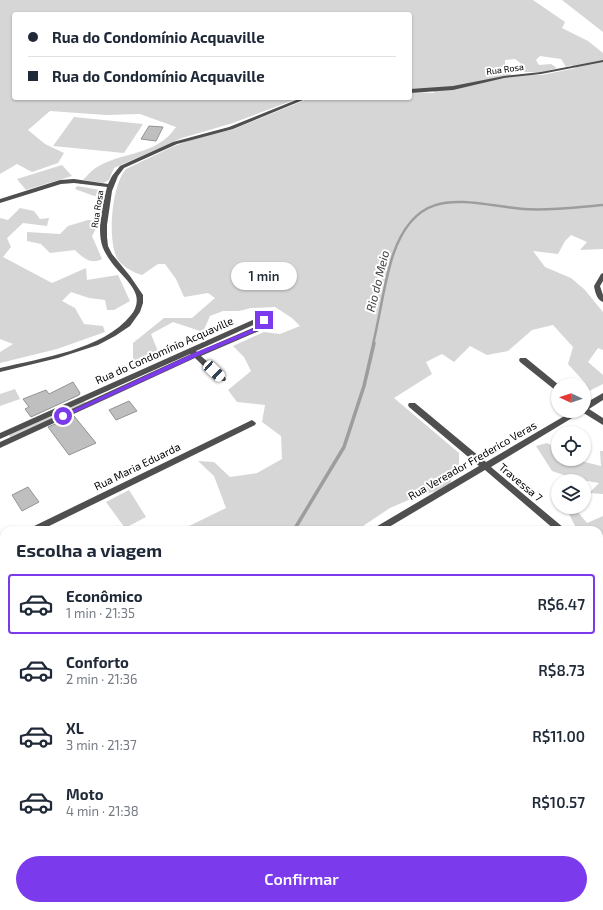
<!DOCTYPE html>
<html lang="pt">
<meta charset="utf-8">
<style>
:root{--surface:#fff;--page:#f6f6f7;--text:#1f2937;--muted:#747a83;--line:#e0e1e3;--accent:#7c3aed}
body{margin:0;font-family:"Exo 2",sans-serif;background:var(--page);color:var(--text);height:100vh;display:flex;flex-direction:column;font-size:15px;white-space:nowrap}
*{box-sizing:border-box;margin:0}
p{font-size:13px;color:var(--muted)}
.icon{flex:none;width:22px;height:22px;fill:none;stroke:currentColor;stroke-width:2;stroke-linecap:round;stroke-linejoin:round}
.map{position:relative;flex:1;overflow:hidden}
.drawer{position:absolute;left:0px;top:526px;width:603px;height:384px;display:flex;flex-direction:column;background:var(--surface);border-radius:12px 12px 0 0;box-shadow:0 1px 3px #0004}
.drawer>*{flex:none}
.banner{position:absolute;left:12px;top:12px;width:400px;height:88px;border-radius:4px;box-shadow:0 1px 3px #0004;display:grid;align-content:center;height:88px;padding:0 16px;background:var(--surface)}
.needle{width:26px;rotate:273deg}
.buttons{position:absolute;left:551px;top:378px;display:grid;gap:8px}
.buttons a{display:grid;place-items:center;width:40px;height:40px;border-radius:50%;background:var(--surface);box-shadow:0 1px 3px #0004;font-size:20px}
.end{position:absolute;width:18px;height:18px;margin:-9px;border:5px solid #7c3aed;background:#fff;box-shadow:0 0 0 2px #fff}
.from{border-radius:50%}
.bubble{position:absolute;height:28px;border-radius:14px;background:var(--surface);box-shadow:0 1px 3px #0004;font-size:13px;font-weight:600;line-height:28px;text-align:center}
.car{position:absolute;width:12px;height:24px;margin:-12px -6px;border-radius:5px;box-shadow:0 0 3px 1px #0007;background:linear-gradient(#fff 24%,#345 0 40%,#fff 0 76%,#345 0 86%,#fff 0)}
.banner b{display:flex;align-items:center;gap:14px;height:38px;font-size:15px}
.banner b+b{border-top:1px solid var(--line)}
.banner i{width:10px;height:10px;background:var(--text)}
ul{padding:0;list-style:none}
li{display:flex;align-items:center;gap:12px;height:60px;margin:0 8px 6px;padding:0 8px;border:2px solid transparent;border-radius:4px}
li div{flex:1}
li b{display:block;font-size:15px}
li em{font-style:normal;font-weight:600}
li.on{border-color:var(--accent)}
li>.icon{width:36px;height:36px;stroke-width:1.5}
h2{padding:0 16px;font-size:18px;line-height:48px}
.primary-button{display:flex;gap:8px;margin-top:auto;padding:8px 16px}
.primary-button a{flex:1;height:46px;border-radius:24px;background:var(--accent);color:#fff;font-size:16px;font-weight:600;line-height:46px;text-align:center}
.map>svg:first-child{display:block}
.green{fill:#d6d6d6;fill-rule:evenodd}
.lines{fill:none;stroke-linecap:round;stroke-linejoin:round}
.stream-far2{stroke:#9d9d9d;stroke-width:2.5}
.stream-far1{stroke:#9d9d9d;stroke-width:3.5}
.stream{stroke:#9d9d9d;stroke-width:4.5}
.building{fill:#bfbfbf;stroke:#939393}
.street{fill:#4f4f4f;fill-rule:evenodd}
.route{fill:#7c3aed}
.labels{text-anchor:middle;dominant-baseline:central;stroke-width:4;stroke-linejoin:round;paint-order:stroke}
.far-street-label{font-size:9px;fill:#000;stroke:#fff}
.street-label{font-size:11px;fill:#000;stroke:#fff}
.water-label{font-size:12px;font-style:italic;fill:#3e3e3e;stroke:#fff}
</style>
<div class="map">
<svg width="603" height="910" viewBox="0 0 603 910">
<rect width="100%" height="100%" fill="#fff"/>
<g class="green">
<path d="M 0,0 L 533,0 L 565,22 L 562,28 L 588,41 L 603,53 L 603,249 L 580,250 L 587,242 L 571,235 L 565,241 L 558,254 L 533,251 L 545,267 L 571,278 L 584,289 L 603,312 L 603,350 L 598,348 L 588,362 L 603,375 L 603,384 L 587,392 L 586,384 L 568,364 L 573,347 L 553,325 L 532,330 L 508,351 L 487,355 L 470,346 L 454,362 L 442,354 L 426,362 L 432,374 L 394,398 L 459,453 L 459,466 L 447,489 L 420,495 L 390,508 L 357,530 L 191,530 L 189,526 L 226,508 L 214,476 L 198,461 L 214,462 L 230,477 L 257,473 L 282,459 L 281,436 L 262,422 L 265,405 L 237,402 L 228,390 L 251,371 L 244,357 L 233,346 L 264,332 L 280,334 L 300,326 L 292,318 L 275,307 L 251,308 L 239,311 L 223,311 L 210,316 L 203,332 L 173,322 L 151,334 L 159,354 L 148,363 L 133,360 L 133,343 L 164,318 L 192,318 L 215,298 L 208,293 L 184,297 L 176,279 L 165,264 L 158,264 L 142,275 C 134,273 121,266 117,258 C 107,239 112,184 126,169 L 172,147 L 193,139 L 234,129 L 305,100 L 312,98 L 410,98 L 410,92 L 435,93 L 431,90 L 410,89 L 410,14 L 14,14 L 14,98 L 299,98 L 233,123 L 182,138 L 114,168 L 109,180 L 103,183 L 83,180 C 86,177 90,172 94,169 C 120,151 156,157 176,127 L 140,114 L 106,115 L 50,111 L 28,130 L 45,144 L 64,153 L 58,163 L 32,172 L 17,164 L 0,174 ZM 540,56 L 561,59 L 566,67 L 571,65 L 576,68 L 542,75 L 511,75 L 505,68 L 505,60 L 515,59 L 523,65 L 514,67 L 518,72 L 543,72 L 557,68 L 551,64 L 539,65 L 536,60 Z"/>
<polygon points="562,0 603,0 603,32"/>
<polygon points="74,117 143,124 124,153 53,146"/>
<polygon points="62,165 72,176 26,190 17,179"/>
<polygon points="77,186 106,191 102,213 94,212 101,202 100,195 94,196 75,189"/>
<polygon points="20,208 34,211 40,219 49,218 47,226 23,223 7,238 11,247 3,257 52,283 86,268 87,280 118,275 130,301 114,310 107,310 105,300 89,298 71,292 62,301 75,308 84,324 103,326 105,332 57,349 0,363 0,352 13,344 0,339 0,218 8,220"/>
<path d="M 88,220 L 100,221 L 92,236 L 102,259 C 91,265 83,258 75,250 L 50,253 L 41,244 L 27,241 L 27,232 L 60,234 L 68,226 Z"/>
<polygon points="15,389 20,399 0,406 0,394"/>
<polygon points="84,401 86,403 10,437 9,435"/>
<polygon points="547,443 558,449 558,459 573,459 601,466 600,451 603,451 603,494 589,493 599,483 575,479 552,471 536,446"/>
<polygon points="129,490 146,517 125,528 106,502"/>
<polygon points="577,511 587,523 603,516 603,549 599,547 599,530 577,530 569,514"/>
</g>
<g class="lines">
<path class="stream-far2" d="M 373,344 C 380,316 384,282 393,255 C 418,182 466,204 524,209 C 550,211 577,207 603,205"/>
<polyline class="stream-far1" points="294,530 344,447 364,386 374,343"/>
<polyline class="stream" points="21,910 32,906"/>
</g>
<g class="building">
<polygon points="149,126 163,127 156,141 141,139"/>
<polygon points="73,382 80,393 79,395 31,417 25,409 29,407 23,399 46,390 49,394"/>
<polygon points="129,401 137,411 116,420 109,410"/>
<polygon points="74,416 96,443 69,455 48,427"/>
<polygon points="28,487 39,502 22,511 12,495"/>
</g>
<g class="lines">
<g class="street">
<polygon points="603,60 603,62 541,74 504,78 453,90 410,93 410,89 453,86 504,76 541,72"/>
<path d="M 301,98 L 308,98 L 233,129 L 177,144 L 124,168 L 118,176 L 112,191 L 107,225 L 107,237 L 108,246 L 112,254 L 130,276 L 143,295 L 143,303 L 140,312 L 130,326 L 115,336 L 98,345 L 58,358 L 0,372 L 0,368 C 41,358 103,350 131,315 C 136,309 138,302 136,295 C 133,285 123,276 116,268 C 111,262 106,255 103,248 C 96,230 103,205 107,187 L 74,183 L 61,184 L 0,203 L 0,199 L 60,180 L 74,179 L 108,184 L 112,176 L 120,166 L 173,142 L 229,127 Z"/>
<path d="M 603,273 L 603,281 L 600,286 L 603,295 L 603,302 C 597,300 595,292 594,286 L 601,274 Z"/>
<path d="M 257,318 L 266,318 L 269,323 L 266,328 L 201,356 L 225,377 L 226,379 L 225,381 L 219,381 L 195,358 L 0,448 L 0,442 L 191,354 L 190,354 L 0,439 L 0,433 ZM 260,322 L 262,322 L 262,324 L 197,352 L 196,351 Z"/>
<polygon points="520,358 526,358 559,385 558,385 558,391 555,390 520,362 519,360"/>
<polygon points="603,393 603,400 589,409 603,418 603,425 582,412 491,467 564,528 565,530 555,530 485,470 384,530 373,530 374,528 479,466 409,407 408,405 409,403 415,403 486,462 573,411 584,411 584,404"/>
<polygon points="252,420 256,423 255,425 41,530 29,530 30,528"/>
<polygon points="4,540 4,548 0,550 0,542"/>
<polygon points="4,746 4,756 0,758 0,748"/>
<rect x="599" y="801" width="4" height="10"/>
<polygon points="599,852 603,854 603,869 599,867"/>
<polygon points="136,906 152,906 150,910 134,910"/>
<polygon points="416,906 431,906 429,910 414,910"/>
</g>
</g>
<polygon class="route" points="264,319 269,323 266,327 198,356 65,417 60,416 194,353 262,325 261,320"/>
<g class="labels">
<g class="far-street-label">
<text transform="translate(505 69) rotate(-8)">Rua Rosa</text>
<text transform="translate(97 209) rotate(-81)">Rua Rosa</text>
</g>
<g class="street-label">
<text transform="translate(164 350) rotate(-24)">Rua do Condomínio Acquaville</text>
<text transform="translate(472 460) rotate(-30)">Rua Vereador Frederico Veras</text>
<text transform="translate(137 466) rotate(-26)">Rua Maria Eduarda</text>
<text transform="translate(521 482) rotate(40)">Travessa 7</text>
</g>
<g class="water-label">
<text transform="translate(377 281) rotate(-76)">Rio do Meio</text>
</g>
</g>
</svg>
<div class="buttons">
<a><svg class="needle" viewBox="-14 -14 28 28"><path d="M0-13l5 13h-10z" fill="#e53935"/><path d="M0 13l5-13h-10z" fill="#747a83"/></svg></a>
<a><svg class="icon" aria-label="locate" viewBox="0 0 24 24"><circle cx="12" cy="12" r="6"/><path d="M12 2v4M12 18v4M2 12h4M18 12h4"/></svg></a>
<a><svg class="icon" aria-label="layers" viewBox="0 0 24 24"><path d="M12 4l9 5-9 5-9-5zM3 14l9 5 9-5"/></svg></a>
</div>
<i class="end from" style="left:63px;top:416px"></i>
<i class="end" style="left:264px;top:320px"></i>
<div class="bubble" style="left:231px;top:262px;width:66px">1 min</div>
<i class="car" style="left:214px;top:371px;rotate:133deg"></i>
<div class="banner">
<b><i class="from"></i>Rua do Condomínio Acquaville</b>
<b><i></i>Rua do Condomínio Acquaville</b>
</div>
<section class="drawer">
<h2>Escolha a viagem</h2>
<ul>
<li class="on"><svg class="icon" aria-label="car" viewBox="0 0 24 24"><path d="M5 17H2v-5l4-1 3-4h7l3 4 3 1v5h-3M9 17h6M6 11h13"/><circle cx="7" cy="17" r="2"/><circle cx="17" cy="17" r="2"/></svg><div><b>Econômico</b><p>1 min · 21:35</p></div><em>R$6.47</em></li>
<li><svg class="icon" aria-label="car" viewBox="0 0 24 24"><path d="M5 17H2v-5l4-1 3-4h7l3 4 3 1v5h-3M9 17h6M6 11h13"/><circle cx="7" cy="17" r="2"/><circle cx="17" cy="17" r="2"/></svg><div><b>Conforto</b><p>2 min · 21:36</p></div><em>R$8.73</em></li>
<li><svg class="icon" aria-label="car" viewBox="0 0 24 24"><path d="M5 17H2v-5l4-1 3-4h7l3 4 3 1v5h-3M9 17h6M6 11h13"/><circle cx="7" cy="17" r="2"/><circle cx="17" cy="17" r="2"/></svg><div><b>XL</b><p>3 min · 21:37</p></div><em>R$11.00</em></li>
<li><svg class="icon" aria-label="car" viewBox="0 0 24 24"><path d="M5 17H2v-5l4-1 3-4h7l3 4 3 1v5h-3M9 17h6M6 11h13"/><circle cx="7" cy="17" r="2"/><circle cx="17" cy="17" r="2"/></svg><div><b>Moto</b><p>4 min · 21:38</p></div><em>R$10.57</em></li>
</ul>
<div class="primary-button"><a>Confirmar</a></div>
</section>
</div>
